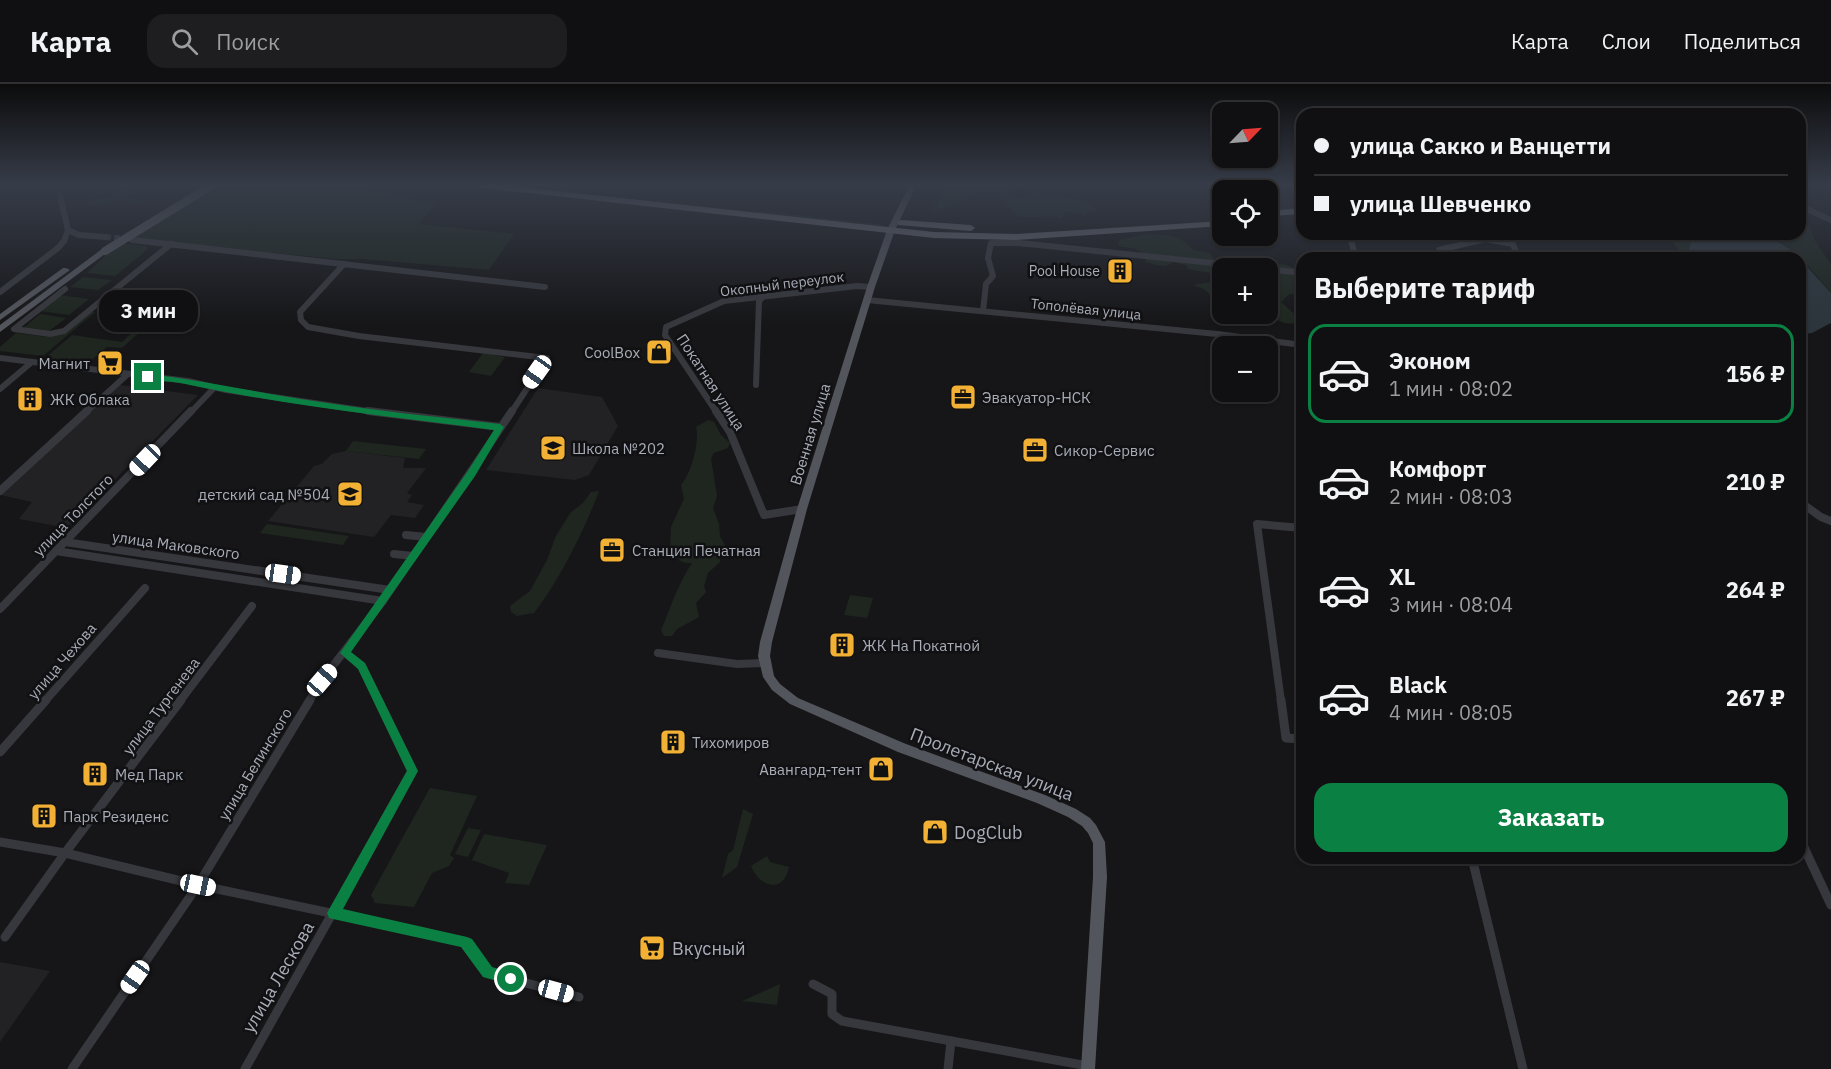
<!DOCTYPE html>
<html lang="ru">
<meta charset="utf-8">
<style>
:root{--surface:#101012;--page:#1e1e20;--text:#f1f3f6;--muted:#9c9d9f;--line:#303032;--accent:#0b8043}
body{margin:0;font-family:"IBM Plex Sans",sans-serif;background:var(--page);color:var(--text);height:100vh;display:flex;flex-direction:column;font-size:22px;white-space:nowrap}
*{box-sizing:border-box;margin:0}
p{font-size:20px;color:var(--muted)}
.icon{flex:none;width:33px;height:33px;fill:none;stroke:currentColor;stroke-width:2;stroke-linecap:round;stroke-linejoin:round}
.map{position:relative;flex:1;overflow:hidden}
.sheet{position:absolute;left:1296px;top:168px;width:510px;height:612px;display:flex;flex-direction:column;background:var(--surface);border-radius:18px;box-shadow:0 2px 4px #0004,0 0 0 2px var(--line)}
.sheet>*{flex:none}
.guide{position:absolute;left:1296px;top:24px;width:510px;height:132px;border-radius:18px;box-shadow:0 2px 4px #0004,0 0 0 2px var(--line);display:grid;align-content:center;height:132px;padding:0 18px;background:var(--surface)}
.needle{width:39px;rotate:65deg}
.tools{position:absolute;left:1212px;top:18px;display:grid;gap:12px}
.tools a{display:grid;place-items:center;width:66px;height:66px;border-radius:12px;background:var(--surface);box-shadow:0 2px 4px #0004,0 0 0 2px var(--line);font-size:30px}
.end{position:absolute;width:27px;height:27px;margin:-14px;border:8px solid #0b8043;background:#fff;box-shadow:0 0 0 3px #fff}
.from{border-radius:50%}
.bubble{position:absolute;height:42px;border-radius:18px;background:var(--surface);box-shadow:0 2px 4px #0004,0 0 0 2px var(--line);font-size:20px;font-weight:700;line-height:42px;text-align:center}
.car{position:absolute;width:18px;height:36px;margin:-18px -9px;border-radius:8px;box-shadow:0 0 4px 2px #0007;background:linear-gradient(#fff 24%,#345 0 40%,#fff 0 76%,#345 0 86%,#fff 0)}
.guide b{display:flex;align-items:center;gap:21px;height:57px;font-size:22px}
.guide b+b{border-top:2px solid var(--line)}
.guide i{width:15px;height:15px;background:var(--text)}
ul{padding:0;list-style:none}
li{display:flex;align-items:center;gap:18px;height:99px;margin:0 12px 9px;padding:0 6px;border:3px solid transparent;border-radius:18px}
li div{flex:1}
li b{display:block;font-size:22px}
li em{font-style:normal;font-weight:700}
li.on{border-color:var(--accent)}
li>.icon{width:54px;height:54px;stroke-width:1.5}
h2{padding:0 18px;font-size:27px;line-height:72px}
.button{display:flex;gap:12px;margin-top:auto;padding:12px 18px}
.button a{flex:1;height:69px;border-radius:18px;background:var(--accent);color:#fff;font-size:24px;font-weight:700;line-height:69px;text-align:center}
header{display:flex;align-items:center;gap:36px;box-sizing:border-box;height:84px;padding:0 30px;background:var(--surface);border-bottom:2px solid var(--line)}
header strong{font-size:28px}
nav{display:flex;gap:33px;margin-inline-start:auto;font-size:21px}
.search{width:420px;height:54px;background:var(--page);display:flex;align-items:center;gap:15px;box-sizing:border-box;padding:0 21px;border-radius:18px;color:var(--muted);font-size:22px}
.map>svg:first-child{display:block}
.built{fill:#222225}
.green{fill:#1e261f}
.water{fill:#2c353c}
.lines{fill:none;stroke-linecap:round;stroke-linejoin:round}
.minor-tunnel{stroke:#333438;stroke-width:6;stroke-dasharray:6 3;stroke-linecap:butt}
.minor-far2{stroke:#37383d;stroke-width:6}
.minor-far1{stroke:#37383d;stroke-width:8}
.minor{stroke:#37383d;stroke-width:9}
.major{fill:#53555c;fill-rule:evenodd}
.highway{fill:#63666e;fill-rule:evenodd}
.major-bridge{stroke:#53555c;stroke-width:8}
.route{fill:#0b8043}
.labels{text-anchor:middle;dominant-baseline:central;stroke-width:5;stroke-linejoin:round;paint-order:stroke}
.far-poi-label{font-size:14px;fill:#a8adb8;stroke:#111113;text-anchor:end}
.far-street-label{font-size:14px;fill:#a8adb8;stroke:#111113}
.poi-label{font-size:15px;fill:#a8adb8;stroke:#111113;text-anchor:start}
.street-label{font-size:15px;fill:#a8adb8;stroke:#111113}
.near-street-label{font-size:18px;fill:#a8adb8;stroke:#111113}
.near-poi-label{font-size:18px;fill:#a8adb8;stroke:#111113;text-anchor:start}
</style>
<header>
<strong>Карта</strong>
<div class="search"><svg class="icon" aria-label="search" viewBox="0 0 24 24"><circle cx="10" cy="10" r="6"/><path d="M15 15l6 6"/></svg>Поиск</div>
<nav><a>Карта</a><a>Слои</a><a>Поделиться</a></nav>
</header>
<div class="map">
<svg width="1831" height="985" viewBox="0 0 1831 985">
<rect width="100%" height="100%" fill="#161618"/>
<g class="built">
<polygon points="120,301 198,311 67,444 19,435 32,418 0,411"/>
<polygon points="538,304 602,313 618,342 589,391 575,396 486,386"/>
<polygon points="346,367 405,374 403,384 426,384 407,409 412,411 407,418 424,421 415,434 391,431 374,453 268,437 314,382 322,380 332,370"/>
<polygon points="0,878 50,887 0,958"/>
</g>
<g class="green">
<polygon points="127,102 132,102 126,109 129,114 144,117 136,120 123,116 88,122 90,117 112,112"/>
<polygon points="203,102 339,102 407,112 421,118 437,119 419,140 514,150 489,186 363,175 336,175 140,155 124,150"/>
<path d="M 944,102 L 1000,102 L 1007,108 L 1022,115 L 1030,112 L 1033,108 L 1042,106 L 1043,110 L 1053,114 L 1055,109 C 1069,115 1089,115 1099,128 L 1089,127 L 1084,132 L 1081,129 L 1066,128 L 1060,135 C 1045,127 1027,140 1013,128 C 1009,125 1008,120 1004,116 C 997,114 988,109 980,110 C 963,113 951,125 934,126 L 932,123 L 938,119 L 937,115 L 949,105 Z"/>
<polygon points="759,127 881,140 881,142 757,130"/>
<path d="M 1800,133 L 1807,135 L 1815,157 L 1831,180 L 1831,209 C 1812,186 1790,157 1760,150 L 1800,150 Z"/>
<path d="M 1144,150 C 1166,152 1178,148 1193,166 L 1210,169 L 1222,187 L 1222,222 L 1204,205 L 1193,201 L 1212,198 L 1214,193 L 1211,189 L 1187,185 L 1188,182 L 1174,178 L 1166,182 L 1156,181 L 1145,178 L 1148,172 L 1134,164 L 1122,163 L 1118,160 L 1120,156 Z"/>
<polygon points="1666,150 1701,150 1691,158 1685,173"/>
<polygon points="119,159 147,162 148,165 115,192 87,189"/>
<path d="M 1283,180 L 1302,186 L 1302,210 L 1289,210 L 1281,218 L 1298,233 L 1302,234 L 1302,239 C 1288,240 1283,241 1272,232 L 1274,227 L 1269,221 L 1270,216 L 1268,214 L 1268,193 L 1273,182 Z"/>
<polygon points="83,193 112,196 98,206 70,203"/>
<polygon points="60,211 89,215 69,231 40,227"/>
<polygon points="91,228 95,228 43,272 0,267 0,263 16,249 48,253"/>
<polygon points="40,230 66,234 48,248 22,245"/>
<polygon points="146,236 152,237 122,264 107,263 87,280 44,275 72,251 122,258"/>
<polygon points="483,269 505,273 491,292 469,288"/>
<path d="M 708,336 L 714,338 L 721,351 L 730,359 L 728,364 L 714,369 L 711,374 L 717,412 L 713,424 L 719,440 L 720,452 L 726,463 L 719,466 L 720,478 L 708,489 L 704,502 L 706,508 L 696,519 L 699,533 L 677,545 L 672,552 L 664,552 L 661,546 C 671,523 678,500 692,479 C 682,479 679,478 676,468 L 670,465 L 671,443 L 684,415 L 681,401 C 691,390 700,358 696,343 Z"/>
<polygon points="353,357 426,365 419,375 346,367"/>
<path d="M 599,407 C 585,445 559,497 534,529 L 517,532 L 511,528 L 510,522 L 530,507 L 547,476 L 556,452 L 571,428 L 583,419 L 591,408 Z"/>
<polygon points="267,440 349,452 343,461 260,449"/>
<polygon points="850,511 873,514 867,534 844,531"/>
<polygon points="430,704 477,712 450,771 454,774 449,782 432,789 414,823 375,819 371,811"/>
<polygon points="743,725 753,730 737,783 722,794 728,770 733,766"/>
<polygon points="468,744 481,746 468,773 455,770"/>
<polygon points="484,750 547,761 529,801 505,799 509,789 472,776"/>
<path d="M 767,772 L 770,778 L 789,783 C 784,810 760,804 751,782 Z"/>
<polygon points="780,900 777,921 742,917"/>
</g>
<g class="water">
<path d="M 1701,150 C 1739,150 1770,143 1799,174 L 1686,174 L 1691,158 Z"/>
<polygon points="1800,175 1831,209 1831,239 1812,249 1800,250"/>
</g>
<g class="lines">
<polyline class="minor-tunnel" points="105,153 127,155"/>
<g class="minor-far2">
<polyline points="60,112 68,146 79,151 105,153"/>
<polyline points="1800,122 1831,136"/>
<polyline points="1349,150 1356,174"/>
<polyline points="132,156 545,203"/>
<polyline points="1438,174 1439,166 1485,155 1513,160 1518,174"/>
<polyline points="344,180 300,228 301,236 308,243 359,252 547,274 511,329"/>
<polyline points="1268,185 1302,189"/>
<polyline points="65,205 14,245 50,250 64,247 171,160"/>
<polyline points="0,208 58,164 64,157 68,146"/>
<polyline points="867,216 1217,250 1302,261"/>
<polyline points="983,227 986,200 993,192 988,174 991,159 1019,159 1261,184"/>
<polyline points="0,274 188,297 226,306 381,329"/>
<polyline points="756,301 759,217 762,214"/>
<polyline points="0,305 32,278"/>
<polyline points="85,329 128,290"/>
<polyline points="190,329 214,304"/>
<polyline points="717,329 665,251 666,243 724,217 857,202 871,203"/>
</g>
<g class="minor-far1">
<polyline points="368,327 500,343"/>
<polyline points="716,327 730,348 764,431 802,425"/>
<polyline points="0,407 87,327"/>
<polyline points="1800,418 1821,433 1831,437"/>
<polyline points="406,451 426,453"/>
<polyline points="65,458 390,506"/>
<polyline points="56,467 383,517"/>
<polyline points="394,470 413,472"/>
<polyline points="0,525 191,327"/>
<polyline points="345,569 362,582 379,617"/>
<polyline points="658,569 737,580 765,579"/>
<polyline points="45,617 145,504"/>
<polyline points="180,617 252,522"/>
<polyline points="309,617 322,596 383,517 512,327"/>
<polyline points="1281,617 1257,440 1302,444"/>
</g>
<g class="minor">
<polyline points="1281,616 1286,654 1302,655"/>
<polyline points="0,668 46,616"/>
<polyline points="1800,755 1831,821"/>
<polyline points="0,758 65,769 198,801 463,857 467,859 488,889 579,913"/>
<polyline points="1472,774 1523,985"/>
<polyline points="5,853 65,769 181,616"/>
<polyline points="813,900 832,910 832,930 842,937 1088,982"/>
<polyline points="72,985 198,801 310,616"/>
<polyline points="245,985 412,687 378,616"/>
<polyline points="948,985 951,957"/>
</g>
<g class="major">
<polygon points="909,102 916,102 895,146 875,203 807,425 772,558 770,572 774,592 780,600 798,614 906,660 1045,711 1076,725 1090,734 1096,741 1105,758 1107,793 1095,985 1081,985 1093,793 1093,759 1088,749 1082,742 1068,733 1037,719 898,668 790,620 772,606 763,593 758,572 760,558 797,425 867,203 887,146"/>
<polygon points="102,165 109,167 0,248 0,241"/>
<polygon points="63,184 66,184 70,186 0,236 0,230"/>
</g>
<g class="highway">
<polygon points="479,102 510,102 934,148 1016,150 1222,137 1222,142 1016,156 934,154 483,104"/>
<polygon points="1302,124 1302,130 1268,132 1268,127"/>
<polygon points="901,136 971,141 975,144 971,147 898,141 898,137"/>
</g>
<polyline class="major-bridge" points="105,167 211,102"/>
</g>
<linearGradient id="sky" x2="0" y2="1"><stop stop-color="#0c0c0d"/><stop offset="0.42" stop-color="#363c48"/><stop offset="1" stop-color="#363c48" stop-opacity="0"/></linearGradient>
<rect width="1831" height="240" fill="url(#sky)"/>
<path class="route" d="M 148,290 C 203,296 259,309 314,317 C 376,327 438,333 500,340 L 504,343 L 475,392 L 351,568 L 365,579 L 418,687 L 343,825 L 467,853 L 472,855 L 492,883 L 515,890 L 517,895 L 515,899 L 511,901 L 483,893 L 461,863 L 333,835 L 329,834 L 327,829 L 407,687 L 358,585 L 340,569 L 468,387 L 494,346 C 392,333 291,322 190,301 C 175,297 160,298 145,294 L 145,291 Z"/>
<defs>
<symbol id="building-square" viewBox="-11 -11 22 22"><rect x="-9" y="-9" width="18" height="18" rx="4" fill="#f2b134" stroke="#111113"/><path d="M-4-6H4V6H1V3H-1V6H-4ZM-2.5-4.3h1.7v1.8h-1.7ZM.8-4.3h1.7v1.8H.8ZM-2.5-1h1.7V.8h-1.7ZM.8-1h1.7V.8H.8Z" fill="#111"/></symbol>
<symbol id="shop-square" viewBox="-11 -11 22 22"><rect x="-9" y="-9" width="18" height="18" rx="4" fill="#f2b134" stroke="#111113"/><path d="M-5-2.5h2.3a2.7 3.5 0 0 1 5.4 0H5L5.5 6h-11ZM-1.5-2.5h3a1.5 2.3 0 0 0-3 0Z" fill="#111"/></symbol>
<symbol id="supermarket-square" viewBox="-11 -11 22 22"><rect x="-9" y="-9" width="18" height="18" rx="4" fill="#f2b134" stroke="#111113"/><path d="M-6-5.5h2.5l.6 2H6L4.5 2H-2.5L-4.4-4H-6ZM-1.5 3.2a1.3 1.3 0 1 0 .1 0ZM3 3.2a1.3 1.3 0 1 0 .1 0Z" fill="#111"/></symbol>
<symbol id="office-square" viewBox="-11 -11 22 22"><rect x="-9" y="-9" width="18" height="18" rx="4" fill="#f2b134" stroke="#111113"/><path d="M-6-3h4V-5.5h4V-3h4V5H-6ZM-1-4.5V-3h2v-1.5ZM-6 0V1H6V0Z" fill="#111"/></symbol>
<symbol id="school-square" viewBox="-11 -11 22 22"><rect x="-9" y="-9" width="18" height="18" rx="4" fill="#f2b134" stroke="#111113"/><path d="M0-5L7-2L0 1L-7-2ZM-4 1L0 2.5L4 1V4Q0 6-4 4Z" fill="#111"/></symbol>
</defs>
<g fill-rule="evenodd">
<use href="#building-square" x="1105" y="172" width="30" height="30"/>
<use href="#shop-square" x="644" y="253" width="30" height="30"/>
<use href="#supermarket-square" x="95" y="264" width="30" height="30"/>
<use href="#office-square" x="948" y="298" width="30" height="30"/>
<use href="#building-square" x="15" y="300" width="30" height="30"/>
<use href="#school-square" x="538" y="349" width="30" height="30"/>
<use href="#office-square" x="1020" y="351" width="30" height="30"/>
<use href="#school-square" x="335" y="395" width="30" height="30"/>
<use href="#office-square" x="597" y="451" width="30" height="30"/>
<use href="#building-square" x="827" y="546" width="30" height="30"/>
<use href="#building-square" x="658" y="643" width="30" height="30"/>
<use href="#shop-square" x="866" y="670" width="30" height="30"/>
<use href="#building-square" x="80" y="675" width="30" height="30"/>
<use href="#building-square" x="29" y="717" width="30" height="30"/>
<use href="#shop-square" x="920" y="733" width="30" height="30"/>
<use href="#supermarket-square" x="637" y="849" width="30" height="30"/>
</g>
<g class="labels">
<g class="far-poi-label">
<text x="1100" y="187">Pool House</text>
</g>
<g class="far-street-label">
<text transform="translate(782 200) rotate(-7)">Окопный переулок</text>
<text transform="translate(1086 225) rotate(6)">Тополёвая улица</text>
</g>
<g class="poi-label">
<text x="640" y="268" text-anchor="end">CoolBox</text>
<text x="90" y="279" text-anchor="end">Магнит</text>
<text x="982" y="313">Эвакуатор-НСК</text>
<text x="50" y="315">ЖК Облака</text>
<text x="572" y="364">Школа №202</text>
<text x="1054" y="366">Сикор-Сервис</text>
<text x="330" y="410" text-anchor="end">детский сад №504</text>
<text x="632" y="466">Станция Печатная</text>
<text x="862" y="561">ЖК На Покатной</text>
<text x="692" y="658">Тихомиров</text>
<text x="862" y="685" text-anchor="end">Авангард-тент</text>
<text x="115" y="690">Мед Парк</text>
<text x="63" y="732">Парк Резиденс</text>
</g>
<g class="street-label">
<text transform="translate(711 298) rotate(57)">Покатная улица</text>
<text transform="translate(810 350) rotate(-73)">Военная улица</text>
<text transform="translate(73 431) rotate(-46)">улица Толстого</text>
<text transform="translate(176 461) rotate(8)">улица Маковского</text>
<text transform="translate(62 577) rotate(-49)">улица Чехова</text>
<text transform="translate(161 622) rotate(-53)">улица Тургенева</text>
<text transform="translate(255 680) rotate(-59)">улица Белинского</text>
</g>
<g class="near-street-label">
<text transform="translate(992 680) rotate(21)">Пролетарская улица</text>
<text transform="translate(278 893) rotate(-60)">улица Лескова</text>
</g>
<g class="near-poi-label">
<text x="954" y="748">DogClub</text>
<text x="672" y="864">Вкусный</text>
</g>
</g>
</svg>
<div class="tools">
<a><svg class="needle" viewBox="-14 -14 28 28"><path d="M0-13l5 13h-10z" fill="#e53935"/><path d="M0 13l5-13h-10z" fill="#9c9d9f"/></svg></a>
<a><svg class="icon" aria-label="locate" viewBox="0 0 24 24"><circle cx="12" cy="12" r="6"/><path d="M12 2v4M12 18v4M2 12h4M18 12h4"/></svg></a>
<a>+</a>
<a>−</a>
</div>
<i class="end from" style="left:511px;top:895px"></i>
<i class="end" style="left:148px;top:293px"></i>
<div class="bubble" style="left:99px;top:206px;width:99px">3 мин</div>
<i class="car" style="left:537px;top:288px;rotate:215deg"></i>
<i class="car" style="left:145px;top:376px;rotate:224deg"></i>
<i class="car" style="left:283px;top:490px;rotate:98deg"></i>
<i class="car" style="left:322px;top:596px;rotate:41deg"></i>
<i class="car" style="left:198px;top:801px;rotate:102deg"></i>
<i class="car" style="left:135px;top:893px;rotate:215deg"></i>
<i class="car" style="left:556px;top:907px;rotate:105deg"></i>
<div class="guide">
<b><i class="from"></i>улица Сакко и Ванцетти</b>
<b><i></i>улица Шевченко</b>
</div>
<section class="sheet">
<h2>Выберите тариф</h2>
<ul>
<li class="on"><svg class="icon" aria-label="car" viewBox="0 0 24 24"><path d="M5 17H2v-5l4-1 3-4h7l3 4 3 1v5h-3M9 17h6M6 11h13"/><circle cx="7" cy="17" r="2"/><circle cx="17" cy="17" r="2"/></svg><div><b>Эконом</b><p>1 мин · 08:02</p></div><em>156 ₽</em></li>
<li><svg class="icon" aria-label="car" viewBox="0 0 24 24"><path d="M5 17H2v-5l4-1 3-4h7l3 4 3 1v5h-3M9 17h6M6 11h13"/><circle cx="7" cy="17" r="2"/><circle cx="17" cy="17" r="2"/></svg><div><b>Комфорт</b><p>2 мин · 08:03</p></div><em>210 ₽</em></li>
<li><svg class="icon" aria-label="car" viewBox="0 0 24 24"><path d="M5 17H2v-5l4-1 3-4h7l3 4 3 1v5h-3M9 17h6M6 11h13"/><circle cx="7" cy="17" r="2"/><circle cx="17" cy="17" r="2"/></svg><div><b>XL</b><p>3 мин · 08:04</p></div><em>264 ₽</em></li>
<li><svg class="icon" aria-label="car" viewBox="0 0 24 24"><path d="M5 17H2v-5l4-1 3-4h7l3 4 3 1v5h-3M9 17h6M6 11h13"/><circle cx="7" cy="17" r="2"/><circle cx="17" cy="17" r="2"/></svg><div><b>Black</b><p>4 мин · 08:05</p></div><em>267 ₽</em></li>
</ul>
<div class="button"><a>Заказать</a></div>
</section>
</div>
